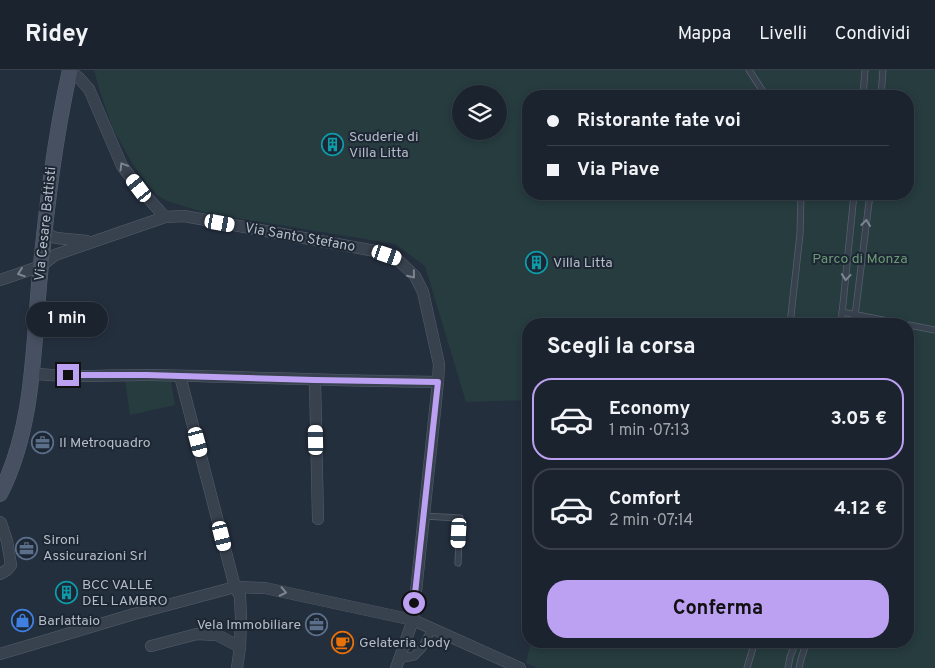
<!DOCTYPE html>
<html lang="it">
<meta charset="utf-8">
<style>
:root{--surface:#1b232e;--page:#282f3a;--text:#f1f3f6;--muted:#a0a4aa;--line:#39404a;--accent:#bca0f2}
body{margin:0;font-family:Overpass,sans-serif;background:var(--page);color:var(--text);height:100vh;display:flex;flex-direction:column;font-size:19px;white-space:nowrap}
*{box-sizing:border-box;margin:0}
p{font-size:16px;color:var(--muted)}
.icon{flex:none;width:28px;height:28px;fill:none;stroke:currentColor;stroke-width:2;stroke-linecap:round;stroke-linejoin:round}
.map{position:relative;flex:1;overflow:hidden}
.details{position:absolute;left:522px;top:248px;width:392px;height:330px;display:flex;flex-direction:column;background:var(--surface);border-radius:20px;box-shadow:0 2px 8px #0003,0 0 0 1px var(--line)}
.details>*{flex:none}
.banner{position:absolute;left:522px;top:20px;width:392px;height:110px;border-radius:20px;box-shadow:0 2px 8px #0003,0 0 0 1px var(--line);display:grid;align-content:center;height:110px;padding:0 25px;background:var(--surface)}
.tools{position:absolute;left:452px;top:15px;display:grid;gap:10px}
.tools a{display:grid;place-items:center;width:55px;height:55px;border-radius:50%;background:var(--surface);box-shadow:0 2px 8px #0003,0 0 0 1px var(--line);font-size:25px}
.end{position:absolute;width:22px;height:22px;margin:-11px;border:6px solid #bca0f2;background:#111;box-shadow:0 0 0 2px #111}
.from{border-radius:50%}
.bubble{position:absolute;height:35px;border-radius:18px;background:var(--surface);box-shadow:0 2px 8px #0003,0 0 0 1px var(--line);font-size:16px;font-weight:700;line-height:35px;text-align:center}
.car{position:absolute;width:15px;height:30px;margin:-15px -8px;border-radius:6px;box-shadow:0 0 4px 1px #0007;background:linear-gradient(#fff 24%,#345 0 40%,#fff 0 76%,#345 0 86%,#fff 0)}
.banner b{display:flex;align-items:center;gap:18px;height:48px;font-size:19px}
.banner b+b{border-top:1px solid var(--line)}
.banner i{width:12px;height:12px;background:var(--text)}
ul{padding:0;list-style:none}
li{display:flex;align-items:center;gap:15px;height:82px;margin:0 10px 8px;padding:0 15px;border:2px solid var(--line);border-radius:20px}
li div{flex:1}
li b{display:block;font-size:19px}
li em{font-style:normal;font-weight:700}
li.active{border-color:var(--accent)}
li>.icon{width:45px;height:45px;stroke-width:1.5}
h2{padding:0 25px;font-size:22px;line-height:60px}
.cta{display:flex;gap:10px;margin-top:auto;padding:10px 25px}
.cta a{flex:1;height:58px;border-radius:20px;background:var(--accent);color:#111;font-size:20px;font-weight:700;line-height:58px;text-align:center}
header{display:flex;align-items:center;gap:30px;box-sizing:border-box;height:70px;padding:0 25px;background:var(--surface);border-bottom:1px solid var(--line)}
header strong{font-size:24px}
nav{display:flex;gap:28px;margin-inline-start:auto;font-size:18px}
.map>svg:first-child{display:block}
.green{fill:#263c3f;fill-rule:evenodd}
.lines{fill:none;stroke-linecap:round;stroke-linejoin:round}
.service-casing{stroke:#565f6c;stroke-width:7}
.pedestrian-casing{stroke:#565f6c;stroke-width:9}
.minor-casing{stroke:#565f6c;stroke-width:12}
.secondary-casing{stroke:#565f6c;stroke-width:16}
.service{stroke:#38414e;stroke-width:5.5}
.pedestrian{stroke:#38414e;stroke-width:8}
.minor{stroke:#38414e;stroke-width:11}
.secondary{stroke:#465061;stroke-width:15}
.oneway{stroke:#7c8592}
.route{stroke:#bca0f2;stroke-width:6}
.labels{text-anchor:middle;dominant-baseline:central;stroke-width:4;stroke-linejoin:round;paint-order:stroke}
.poi-label{font-size:14px;fill:#b4bcc9;stroke:#1d2633;text-anchor:start}
.street-label{font-size:14px;fill:#b4bcc9;stroke:#1d2633}
.park-label{font-size:14px;fill:#6b9a76;stroke:#1d2633}
</style>
<header>
<strong>Ridey</strong>
<nav><a>Mappa</a><a>Livelli</a><a>Condividi</a></nav>
</header>
<div class="map">
<svg width="935" height="598" viewBox="0 0 935 598">
<rect width="100%" height="100%" fill="#242f3e"/>
<g class="green">
<path d="M 94,0 L 935,0 L 935,598 L 538,598 L 526,593 L 531,571 L 909,571 L 909,254 L 529,254 L 529,330 L 466,332 L 425,196 L 395,174 L 206,143 L 167,131 L 157,125 L 146,113 L 132,93 L 113,59 L 100,22 ZM 461,24 L 499,24 L 499,61 L 461,61 ZM 529,26 L 909,26 L 909,124 L 529,124 Z"/>
<polygon points="125,310 171,311 175,335 130,345"/>
</g>
<g class="lines">
<defs>
<g id="service">
<polyline points="749,0 766,26"/>
<polyline points="863,26 865,0"/>
<polyline points="881,26 883,0"/>
<polyline points="842,242 903,254"/>
<polyline points="790,254 800,164 801,124"/>
<polyline points="841,254 854,124"/>
<polyline points="854,254 870,124"/>
<polyline points="909,255 935,260"/>
<polyline points="423,446 460,448 458,493"/>
<polyline points="747,598 755,571"/>
<polyline points="788,598 790,587 796,571"/>
<polyline points="799,598 801,589 807,571"/>
</g>
<polyline id="pedestrian" points="398,589 414,586 422,578 432,559"/>
<g id="minor">
<polyline points="70,1 79,8 89,19 122,96 139,118 165,147"/>
<polyline points="45,163 56,168 87,171"/>
<polyline points="0,210 41,196 55,185 165,147 184,146 375,181 398,190 415,206 423,222 439,294 438,312 413,550 396,598"/>
<path d="M 32,303 C 72,309 113,304 153,305 C 248,307 343,311 438,312"/>
<polyline points="180,306 235,517 240,526 241,548 240,577 237,598"/>
<polyline points="315,310 318,449"/>
<polyline points="0,452 1,453 7,471 11,495 7,500 0,504"/>
<polyline points="151,576 197,564 217,565 240,577"/>
<polyline points="0,584 134,544 235,517 265,518 413,550 520,598"/>
</g>
<path id="secondary" d="M 0,424 C 33,359 33,285 39,215 C 46,143 54,71 70,0"/>
</defs>
<use href="#service" class="service-casing"/>
<use href="#pedestrian" class="pedestrian-casing"/>
<use href="#minor" class="minor-casing"/>
<use href="#secondary" class="secondary-casing"/>
<use href="#service" class="service"/>
<use href="#pedestrian" class="pedestrian"/>
<use href="#minor" class="minor"/>
<use href="#secondary" class="secondary"/>
</g>
<defs><path id="oneway-chevron" d="M-2-3.5L2.5 0L-2 3.5" fill="none" stroke-width="1.6" stroke-linecap="round" stroke-linejoin="round" transform="scale(1.25)"/></defs>
<g class="oneway">
<use href="#oneway-chevron" transform="translate(123 96) rotate(-121)"/>
<use href="#oneway-chevron" transform="translate(866 153) rotate(-83)"/>
<use href="#oneway-chevron" transform="translate(21 203) rotate(161)"/>
<use href="#oneway-chevron" transform="translate(412 205) rotate(51)"/>
<use href="#oneway-chevron" transform="translate(846 207) rotate(95)"/>
<use href="#oneway-chevron" transform="translate(283 522) rotate(12)"/>
</g>
<g class="lines">
<polyline class="route" points="68,305 147,305 315,310 438,312 414,533"/>
</g>
<defs>
<symbol id="building-ring" viewBox="-11 -11 22 22"><circle r="9.5" fill="#1d2633" stroke="#0f9aa8" stroke-width="1.5"/><path d="M-4-6H4V6H1V3H-1V6H-4ZM-2.5-4.3h1.7v1.8h-1.7ZM.8-4.3h1.7v1.8H.8ZM-2.5-1h1.7V.8h-1.7ZM.8-1h1.7V.8H.8Z" fill="#0f9aa8"/></symbol>
<symbol id="office-ring" viewBox="-11 -11 22 22"><circle r="9.5" fill="#1d2633" stroke="#5c6f8a" stroke-width="1.5"/><path d="M-6-3h4V-5.5h4V-3h4V5H-6ZM-1-4.5V-3h2v-1.5ZM-6 0V1H6V0Z" fill="#5c6f8a"/></symbol>
<symbol id="shop-ring" viewBox="-11 -11 22 22"><circle r="9.5" fill="#1d2633" stroke="#3f7fe0" stroke-width="1.5"/><path d="M-5-2.5h2.3a2.7 3.5 0 0 1 5.4 0H5L5.5 6h-11ZM-1.5-2.5h3a1.5 2.3 0 0 0-3 0Z" fill="#3f7fe0"/></symbol>
<symbol id="cafe-ring" viewBox="-11 -11 22 22"><circle r="9.5" fill="#1d2633" stroke="#e8710a" stroke-width="1.5"/><path d="M-5.5-4.5H6V0H3Q3 3.5 0 3.5H-2.5Q-5.5 3.5-5.5 0ZM3-3.2v2h1.7v-2ZM-6 4.5H4V6H-6Z" fill="#e8710a"/></symbol>
</defs>
<g fill-rule="evenodd">
<use href="#building-ring" x="320" y="62" width="25" height="25"/>
<use href="#building-ring" x="524" y="180" width="25" height="25"/>
<use href="#office-ring" x="30" y="360" width="25" height="25"/>
<use href="#office-ring" x="14" y="466" width="25" height="25"/>
<use href="#building-ring" x="54" y="510" width="25" height="25"/>
<use href="#shop-ring" x="10" y="538" width="25" height="25"/>
<use href="#office-ring" x="304" y="542" width="25" height="25"/>
<use href="#cafe-ring" x="330" y="560" width="25" height="25"/>
</g>
<g class="labels">
<g class="poi-label">
<text x="349" y="67">Scuderie di<tspan x="349" dy="16">Villa Litta</tspan></text>
<text x="553" y="193">Villa Litta</text>
<text x="59" y="373">Il Metroquadro</text>
<text x="43" y="470">Sironi<tspan x="43" dy="16">Assicurazioni Srl</tspan></text>
<text x="82" y="515">BCC VALLE<tspan x="82" dy="16">DEL LAMBRO</tspan></text>
<text x="38" y="551">Barlattaio</text>
<text x="301" y="555" text-anchor="end">Vela Immobiliare</text>
<text x="359" y="573">Gelateria Jody</text>
</g>
<g class="street-label">
<text transform="translate(46 154) rotate(-84)">Via Cesare Battisti</text>
<text transform="translate(300 168) rotate(10)">Via Santo Stefano</text>
</g>
<g class="park-label">
<text x="860" y="189">Parco di Monza</text>
</g>
</g>
</svg>
<div class="tools">
<a><svg class="icon" aria-label="layers" viewBox="0 0 24 24"><path d="M12 4l9 5-9 5-9-5zM3 14l9 5 9-5"/></svg></a>
</div>
<i class="end from" style="left:414px;top:533px"></i>
<i class="end" style="left:68px;top:305px"></i>
<div class="bubble" style="left:26px;top:232px;width:82px">1 min</div>
<i class="car" style="left:139px;top:118px;rotate:323deg"></i>
<i class="car" style="left:220px;top:153px;rotate:100deg"></i>
<i class="car" style="left:387px;top:185px;rotate:109deg"></i>
<i class="car" style="left:316px;top:370px;rotate:359deg"></i>
<i class="car" style="left:198px;top:372px;rotate:165deg"></i>
<i class="car" style="left:459px;top:463px;rotate:183deg"></i>
<i class="car" style="left:222px;top:466px;rotate:166deg"></i>
<div class="banner">
<b><i class="from"></i>Ristorante fate voi</b>
<b><i></i>Via Piave</b>
</div>
<section class="details">
<h2>Scegli la corsa</h2>
<ul>
<li class="active"><svg class="icon" aria-label="car" viewBox="0 0 24 24"><path d="M5 17H2v-5l4-1 3-4h7l3 4 3 1v5h-3M9 17h6M6 11h13"/><circle cx="7" cy="17" r="2"/><circle cx="17" cy="17" r="2"/></svg><div><b>Economy</b><p>1 min · 07:13</p></div><em>3.05 €</em></li>
<li><svg class="icon" aria-label="car" viewBox="0 0 24 24"><path d="M5 17H2v-5l4-1 3-4h7l3 4 3 1v5h-3M9 17h6M6 11h13"/><circle cx="7" cy="17" r="2"/><circle cx="17" cy="17" r="2"/></svg><div><b>Comfort</b><p>2 min · 07:14</p></div><em>4.12 €</em></li>
</ul>
<div class="cta"><a>Conferma</a></div>
</section>
</div>
